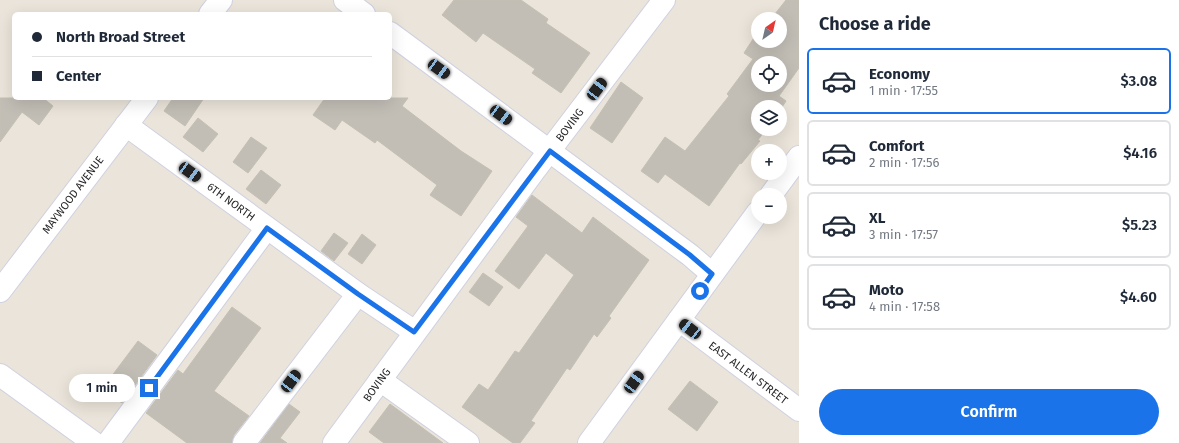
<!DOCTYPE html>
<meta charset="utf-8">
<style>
:root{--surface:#fff;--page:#f2f2f3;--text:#1f2937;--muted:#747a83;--line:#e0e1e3;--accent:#1a73e8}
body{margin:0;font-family:"Fira Sans",sans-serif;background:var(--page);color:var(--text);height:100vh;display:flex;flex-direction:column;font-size:15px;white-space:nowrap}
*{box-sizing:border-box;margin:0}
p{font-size:13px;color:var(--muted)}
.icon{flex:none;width:22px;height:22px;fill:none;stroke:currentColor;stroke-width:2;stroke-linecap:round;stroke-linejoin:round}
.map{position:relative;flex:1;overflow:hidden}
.drawer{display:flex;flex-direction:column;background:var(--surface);width:380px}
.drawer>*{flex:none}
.top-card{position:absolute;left:12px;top:12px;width:380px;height:88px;border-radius:6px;box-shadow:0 4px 16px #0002;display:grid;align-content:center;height:88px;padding:0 20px;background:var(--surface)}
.needle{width:26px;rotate:34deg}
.controls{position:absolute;left:751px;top:12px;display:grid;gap:8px}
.controls a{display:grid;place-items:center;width:36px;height:36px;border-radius:50%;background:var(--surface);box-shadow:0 4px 16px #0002;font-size:20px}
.end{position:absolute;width:18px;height:18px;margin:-9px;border:5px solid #1a73e8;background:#fff;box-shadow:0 0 0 2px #fff}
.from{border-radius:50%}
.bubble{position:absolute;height:28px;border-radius:14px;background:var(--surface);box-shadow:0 4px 16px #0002;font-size:13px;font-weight:600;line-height:28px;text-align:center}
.car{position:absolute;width:12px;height:24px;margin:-12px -6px;border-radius:5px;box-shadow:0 0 3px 1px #0007;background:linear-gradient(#222 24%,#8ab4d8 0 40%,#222 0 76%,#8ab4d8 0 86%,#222 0)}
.top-card b{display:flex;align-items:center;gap:14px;height:38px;font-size:15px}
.top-card b+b{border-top:1px solid var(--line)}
.top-card i{width:10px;height:10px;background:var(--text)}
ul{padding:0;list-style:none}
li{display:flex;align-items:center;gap:12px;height:66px;margin:0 8px 6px;padding:0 12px;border:2px solid var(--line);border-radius:6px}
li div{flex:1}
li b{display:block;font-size:15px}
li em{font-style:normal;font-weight:600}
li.active{border-color:var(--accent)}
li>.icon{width:36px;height:36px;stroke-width:1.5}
h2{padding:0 20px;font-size:18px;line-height:48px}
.button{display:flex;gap:8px;margin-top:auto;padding:8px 20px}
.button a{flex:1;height:46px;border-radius:24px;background:var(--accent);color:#fff;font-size:16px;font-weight:600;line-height:46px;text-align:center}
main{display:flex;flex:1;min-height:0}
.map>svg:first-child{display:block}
.building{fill:#c2beb6;stroke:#c5c0b4;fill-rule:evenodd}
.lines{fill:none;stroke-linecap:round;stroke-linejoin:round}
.minor-casing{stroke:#cfd1e1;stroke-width:24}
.minor{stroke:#fff;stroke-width:22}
.route{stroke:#1a73e8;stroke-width:5}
.labels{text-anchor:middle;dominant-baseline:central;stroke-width:3;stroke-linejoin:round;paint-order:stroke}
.street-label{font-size:11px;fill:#282828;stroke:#fff}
</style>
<main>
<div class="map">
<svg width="799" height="443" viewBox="0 0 799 443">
<rect width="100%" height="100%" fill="#eae4da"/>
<g class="building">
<polygon points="454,0 521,0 548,19 546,23 590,53 561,93 532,73 535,69 483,33 476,42 442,15"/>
<path d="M 786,0 L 799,0 L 799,68 L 779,96 L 786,101 L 780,110 L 780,107 L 758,107 L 758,129 L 766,129 L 758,140 L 760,141 L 741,164 L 740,163 L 709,206 L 665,174 L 658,183 L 641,171 L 665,137 L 685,151 L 729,96 L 727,94 L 753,59 L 744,53 L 757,33 L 758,41 L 780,41 L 780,19 L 771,19 ZM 758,63 L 780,63 L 780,85 L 758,85 Z"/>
<polygon points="621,82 643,98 612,143 590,128"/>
<polygon points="0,98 43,98 53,106 39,125 22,112 0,142"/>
<polygon points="173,98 204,98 185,126 164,111"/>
<polygon points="325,98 408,98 402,106 461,151 492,171 461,216 430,195 437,185 377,140 375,143 342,120 335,130 313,115"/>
<polygon points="198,118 218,134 203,152 183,137"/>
<polygon points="251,137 267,148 248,173 233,162"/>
<polygon points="261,170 281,185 266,204 246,189"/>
<polygon points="532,195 582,233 593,217 649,260 609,316 611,318 597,337 594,334 570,370 567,368 531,421 535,423 520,443 513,443 462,407 479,384 488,390 515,351 519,353 574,275 546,253 519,289 495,271 528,226 516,217"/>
<polygon points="334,233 348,243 334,261 321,251"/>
<polygon points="362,234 376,245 362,264 348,254"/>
<polygon points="483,273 503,287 489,306 469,292"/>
<polygon points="232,307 261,328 214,391 249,416 234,435 232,443 187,443 146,413 178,370 183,374"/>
<polygon points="138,341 157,355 122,403 102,389"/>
<polygon points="690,381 718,402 697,431 668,409"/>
<polygon points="289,404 300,412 280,438 287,443 260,443"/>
<polygon points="390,404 443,443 384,443 369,432"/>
</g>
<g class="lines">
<defs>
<g id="minor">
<polyline points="345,0 364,14"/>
<polyline points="210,14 221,0"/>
<polyline points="390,33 690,255 712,274"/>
<polyline points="126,125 358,294 415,332"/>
<polyline points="771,195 799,157"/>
<polyline points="0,291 147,98"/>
<polyline points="679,320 799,410"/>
<polyline points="0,375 94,443"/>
<polyline points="380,380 468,443"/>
<polyline points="108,443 267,228"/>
<polyline points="244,443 358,294"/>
<polyline points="334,443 534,171 664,0"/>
<polyline points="589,443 758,212"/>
</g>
</defs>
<use href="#minor" class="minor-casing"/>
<use href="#minor" class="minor"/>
</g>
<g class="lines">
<polyline class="route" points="149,388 267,228 358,294 414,332 550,151 690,255 712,274 700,291"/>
</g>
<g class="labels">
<g class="street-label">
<text transform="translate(570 125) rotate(-53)">BOVING</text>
<text transform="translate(73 195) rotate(-53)">MAYWOOD AVENUE</text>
<text transform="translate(231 202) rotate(36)">6TH NORTH</text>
<text transform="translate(748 373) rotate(37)">EAST ALLEN STREET</text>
<text transform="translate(377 385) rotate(-54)">BOVING</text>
</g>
</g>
</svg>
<div class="controls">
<a><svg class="needle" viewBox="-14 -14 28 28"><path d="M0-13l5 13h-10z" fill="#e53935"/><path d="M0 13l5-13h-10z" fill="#747a83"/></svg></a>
<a><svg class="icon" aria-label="locate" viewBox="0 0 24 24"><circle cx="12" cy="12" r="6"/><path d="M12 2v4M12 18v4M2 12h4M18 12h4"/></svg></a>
<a><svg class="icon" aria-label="layers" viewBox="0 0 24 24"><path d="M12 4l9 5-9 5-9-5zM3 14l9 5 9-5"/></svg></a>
<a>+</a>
<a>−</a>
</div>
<i class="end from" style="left:700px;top:291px"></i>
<i class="end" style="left:149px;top:388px"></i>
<div class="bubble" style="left:69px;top:374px;width:66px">1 min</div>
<i class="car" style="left:439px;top:69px;rotate:126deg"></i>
<i class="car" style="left:597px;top:89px;rotate:37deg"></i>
<i class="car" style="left:501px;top:115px;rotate:126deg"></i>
<i class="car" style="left:190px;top:172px;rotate:126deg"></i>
<i class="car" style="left:690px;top:329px;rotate:308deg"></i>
<i class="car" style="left:291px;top:381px;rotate:37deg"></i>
<i class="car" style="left:634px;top:382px;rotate:36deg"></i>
<div class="top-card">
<b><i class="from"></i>North Broad Street</b>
<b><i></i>Center</b>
</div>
</div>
<section class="drawer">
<h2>Choose a ride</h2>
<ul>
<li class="active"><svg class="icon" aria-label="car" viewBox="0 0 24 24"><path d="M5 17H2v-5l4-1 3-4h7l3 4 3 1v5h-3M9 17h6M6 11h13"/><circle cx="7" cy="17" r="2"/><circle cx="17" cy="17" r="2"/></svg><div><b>Economy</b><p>1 min · 17:55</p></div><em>$3.08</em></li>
<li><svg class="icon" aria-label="car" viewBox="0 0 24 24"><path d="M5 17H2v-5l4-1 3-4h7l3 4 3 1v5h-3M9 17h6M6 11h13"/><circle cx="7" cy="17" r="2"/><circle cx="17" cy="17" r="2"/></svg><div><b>Comfort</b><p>2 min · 17:56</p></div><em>$4.16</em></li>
<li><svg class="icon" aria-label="car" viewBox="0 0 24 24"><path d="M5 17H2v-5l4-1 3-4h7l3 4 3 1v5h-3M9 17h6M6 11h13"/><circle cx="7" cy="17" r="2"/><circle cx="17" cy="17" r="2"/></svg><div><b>XL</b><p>3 min · 17:57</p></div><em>$5.23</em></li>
<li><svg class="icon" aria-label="car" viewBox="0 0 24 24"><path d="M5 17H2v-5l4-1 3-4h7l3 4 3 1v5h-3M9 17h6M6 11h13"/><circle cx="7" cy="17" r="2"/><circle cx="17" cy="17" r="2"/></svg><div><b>Moto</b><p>4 min · 17:58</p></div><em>$4.60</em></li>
</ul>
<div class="button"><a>Confirm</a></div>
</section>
</main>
